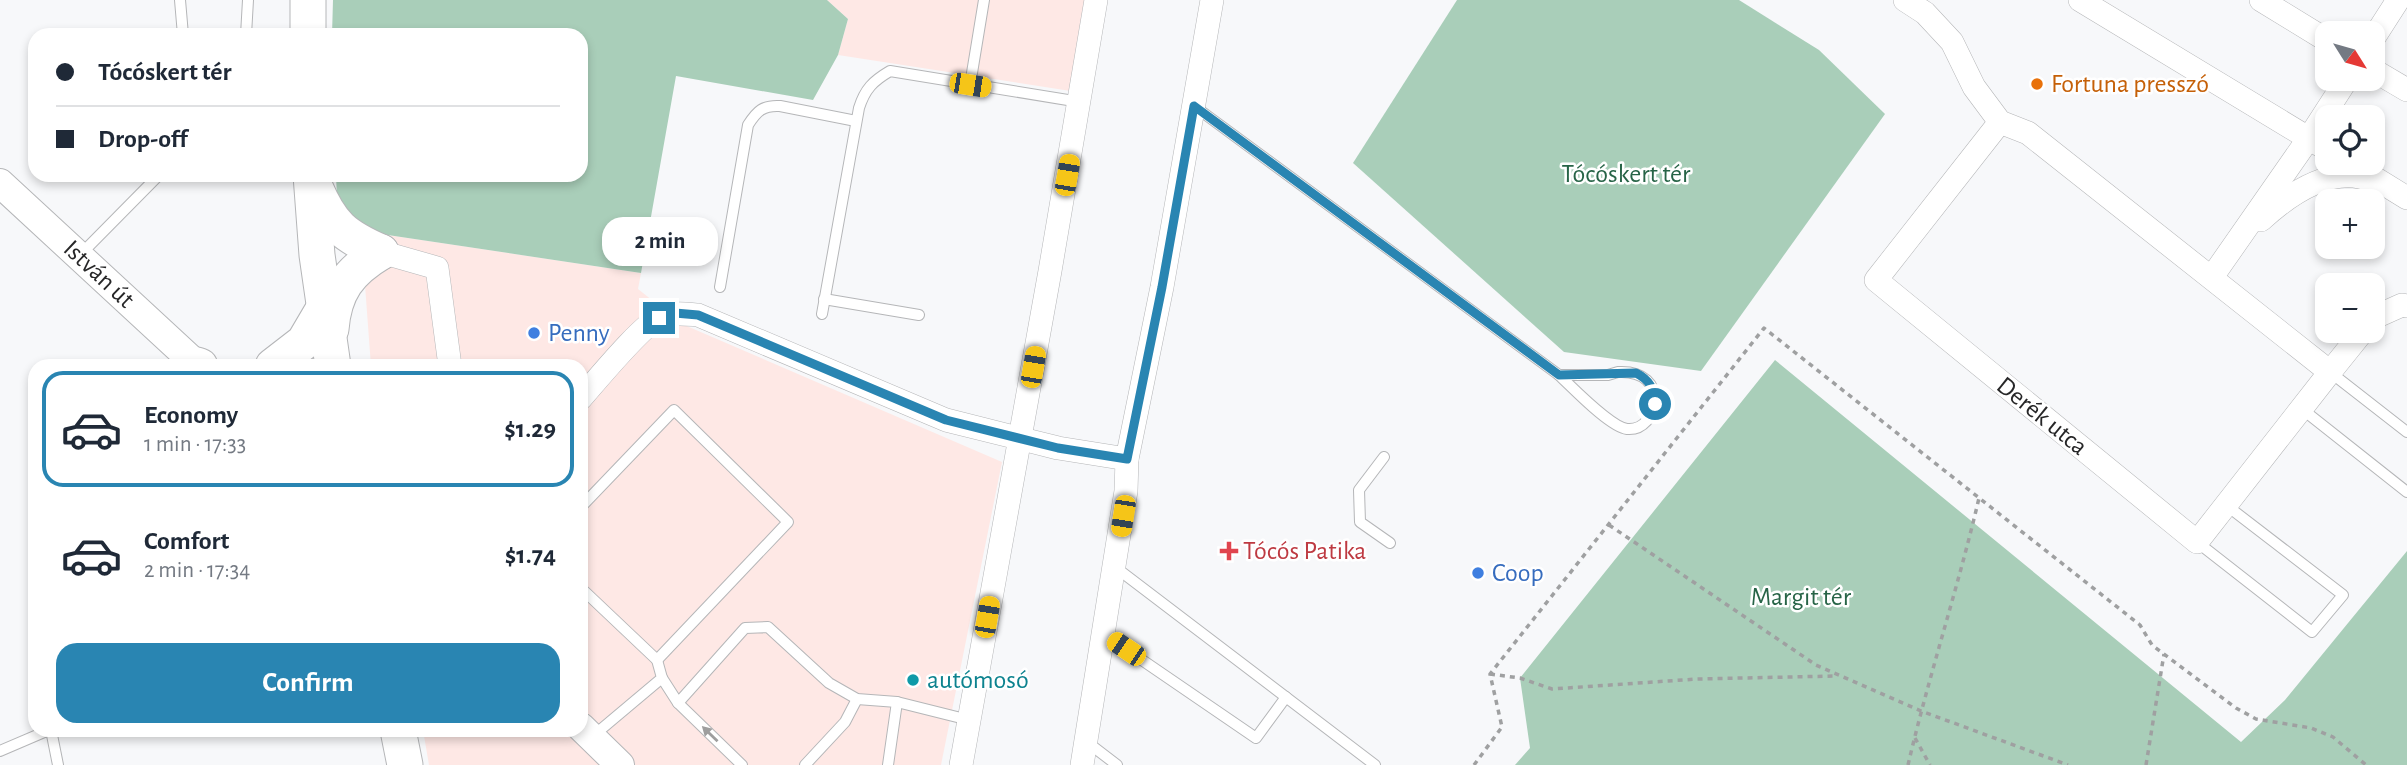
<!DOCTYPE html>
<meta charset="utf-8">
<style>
:root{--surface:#fff;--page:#f2f2f3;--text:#1f2937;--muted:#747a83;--line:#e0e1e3;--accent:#2985b2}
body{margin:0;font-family:"Alegreya Sans",sans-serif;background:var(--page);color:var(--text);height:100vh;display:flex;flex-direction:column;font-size:26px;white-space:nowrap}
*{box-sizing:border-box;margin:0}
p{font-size:23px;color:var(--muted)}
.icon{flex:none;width:38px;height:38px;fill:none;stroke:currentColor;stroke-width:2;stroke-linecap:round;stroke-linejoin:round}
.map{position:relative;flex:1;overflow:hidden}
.sheet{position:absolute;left:28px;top:359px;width:560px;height:378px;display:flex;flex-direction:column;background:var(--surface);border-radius:21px;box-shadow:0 4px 10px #0003}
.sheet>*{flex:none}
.banner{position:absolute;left:28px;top:28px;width:560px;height:154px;border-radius:21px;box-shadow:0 4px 10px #0003;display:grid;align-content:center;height:154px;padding:0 28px;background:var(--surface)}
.needle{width:46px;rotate:127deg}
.buttons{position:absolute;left:2315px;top:21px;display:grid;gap:14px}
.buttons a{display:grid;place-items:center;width:70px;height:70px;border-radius:14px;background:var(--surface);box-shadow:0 4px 10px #0003;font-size:35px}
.end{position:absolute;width:32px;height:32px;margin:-16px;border:9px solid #2985b2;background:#fff;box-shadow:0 0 0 4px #fff}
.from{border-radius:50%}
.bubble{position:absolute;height:49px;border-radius:21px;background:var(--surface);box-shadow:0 4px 10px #0003;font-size:23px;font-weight:600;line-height:49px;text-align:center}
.car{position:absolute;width:21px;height:42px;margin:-21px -10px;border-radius:9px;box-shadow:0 0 5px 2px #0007;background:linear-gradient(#f5c518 24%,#345 0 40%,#f5c518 0 76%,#345 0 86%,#f5c518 0)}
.banner b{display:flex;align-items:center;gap:24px;height:66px;font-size:26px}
.banner b+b{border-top:2px solid var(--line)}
.banner i{width:18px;height:18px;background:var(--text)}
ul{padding:12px 0 0;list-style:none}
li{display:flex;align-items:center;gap:21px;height:116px;margin:0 14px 10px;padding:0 14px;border:4px solid transparent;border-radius:21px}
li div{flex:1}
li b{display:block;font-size:26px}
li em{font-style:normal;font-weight:600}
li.selected{border-color:var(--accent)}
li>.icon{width:63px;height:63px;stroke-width:1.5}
.cta{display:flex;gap:14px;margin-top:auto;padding:14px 28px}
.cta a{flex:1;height:80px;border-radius:21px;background:var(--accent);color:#fff;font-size:28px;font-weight:600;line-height:80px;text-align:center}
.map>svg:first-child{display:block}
.commercial{fill:#fee8e5}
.green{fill:#a9ceb9}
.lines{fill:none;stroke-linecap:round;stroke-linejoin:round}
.service-casing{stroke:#b5b6b8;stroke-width:12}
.minor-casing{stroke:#b5b6b8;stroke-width:24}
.tertiary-casing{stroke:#b5b6b8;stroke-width:30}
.primary-casing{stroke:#b5b6b8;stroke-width:37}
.path{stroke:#9fa0a1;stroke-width:3.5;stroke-dasharray:5 5;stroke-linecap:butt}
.service{stroke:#fff;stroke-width:10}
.minor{stroke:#fff;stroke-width:23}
.tertiary{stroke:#fff;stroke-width:28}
.primary{stroke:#fff;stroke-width:35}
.oneway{fill:#9e9e9e}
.route{stroke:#2985b2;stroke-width:9}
.food-dot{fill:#e8710a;stroke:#fff;stroke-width:2.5}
.shop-dot{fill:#3f7fe0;stroke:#fff;stroke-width:2.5}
.health-dot{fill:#e0444e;stroke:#fff;stroke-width:2.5}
.culture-dot{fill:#0f9aa8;stroke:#fff;stroke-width:2.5}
.labels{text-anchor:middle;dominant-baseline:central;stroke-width:5;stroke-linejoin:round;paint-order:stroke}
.food-label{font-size:26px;fill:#c56008;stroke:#fff;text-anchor:start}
.park-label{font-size:26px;fill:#276447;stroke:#fff}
.street-label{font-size:26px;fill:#272728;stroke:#fff}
.shop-label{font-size:26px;fill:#366cbe;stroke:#fff;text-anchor:start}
.health-label{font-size:26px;fill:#be3a42;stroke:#fff;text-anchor:start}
.culture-label{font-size:26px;fill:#0d838f;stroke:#fff;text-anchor:start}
</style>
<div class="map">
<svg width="2407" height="765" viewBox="0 0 2407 765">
<rect width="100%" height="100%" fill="#f7f8fa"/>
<g class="commercial">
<polygon points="827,0 1092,0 1077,92 838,55 848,19"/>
<polygon points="361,231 641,273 638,289 682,324 1002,462 941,765 429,765 423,730 581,730 581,366 371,366"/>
</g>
<g class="green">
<polygon points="333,0 827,0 848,19 838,55 813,100 676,76 641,273 361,231 337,199 336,175 581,175 581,35 332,35"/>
<polygon points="1457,0 1739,0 1819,50 1885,114 1701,371 1564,352 1353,163"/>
<polygon points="1775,360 2241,742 2285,700 2407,551 2407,765 1515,765 1530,748 1520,678"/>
</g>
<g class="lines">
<defs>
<g id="service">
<polyline points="180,0 183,35"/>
<polyline points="246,35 248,0"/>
<polyline points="970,85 984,0"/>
<polyline points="1194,106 1559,375"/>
<polyline points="80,255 159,175"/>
<path d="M 720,287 L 748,125 C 757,111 763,105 780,106 L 856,121"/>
<polyline points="824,299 919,315"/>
<path d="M 822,314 L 859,108 C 865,89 873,81 890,71 L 1080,102"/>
<path d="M 1618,372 C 1672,369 1659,432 1627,429 C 1610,427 1573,388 1559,375 L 1608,375 Z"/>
<polyline points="2330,372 2407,432"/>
<polyline points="2302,409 2407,492"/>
<polyline points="1384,457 1359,490 1360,522 1390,543"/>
<polyline points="581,507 674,410 788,522 657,660"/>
<polyline points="2197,542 2312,632 2343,595 2226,505"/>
<polyline points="1115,567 1375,765"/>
<polyline points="581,588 657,660 662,678 593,736"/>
<polyline points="1104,634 1256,738 1286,697"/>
<polyline points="662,678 678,703 745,628 768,627 829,683 857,699 897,702 969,720"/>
<polyline points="678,703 742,765"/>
<polyline points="51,730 58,765"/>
<polyline points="1087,742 1117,765"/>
<polyline points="0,751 49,730"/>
<polyline points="805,765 845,722 857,699"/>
<polyline points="888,765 897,702"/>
</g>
<g id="minor">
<polyline points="1905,0 1925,13 1952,42 1974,87 2000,122 2028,133 2330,372 2363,331"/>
<polyline points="2080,0 2328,150"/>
<polyline points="2261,0 2328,41"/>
<polyline points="2373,39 2398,0"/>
<polyline points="2373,70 2407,90"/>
<polyline points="2000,122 1876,280 2197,542 2330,372"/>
<polyline points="2368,174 2407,198"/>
<path d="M 2261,220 C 2285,198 2319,173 2354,176 C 2363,177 2373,181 2381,183"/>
<polyline points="381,252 437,268 450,366"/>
<polyline points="2212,277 2309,138 2347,79"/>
<polyline points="2373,318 2402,305 2407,306"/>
<path d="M 581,398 C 597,380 641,326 660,317 C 672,312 686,314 698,315 L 946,420 L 1058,448 L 1127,459"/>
<polyline points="961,765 1050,271 1096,0"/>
<polyline points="1082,765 1126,491 1127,459 1162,287 1212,0"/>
</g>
<g id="tertiary">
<polyline points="0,183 198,366"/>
<polyline points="581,727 620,765"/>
</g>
<g id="primary">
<polyline points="308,35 308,0"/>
<polyline points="311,175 317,255 333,366"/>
<path d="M 315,187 C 331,225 344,236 381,252"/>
<path d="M 331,329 C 334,291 349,271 381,252"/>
<polyline points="197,365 200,366"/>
<polyline points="273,366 304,342 324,308"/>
<polyline points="398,730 405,765"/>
</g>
</defs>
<use href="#service" class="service-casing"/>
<use href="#minor" class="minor-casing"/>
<use href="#tertiary" class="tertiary-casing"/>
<use href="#primary" class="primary-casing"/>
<g class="path">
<polyline points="1609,525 1816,665 1921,711 2068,765"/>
<polyline points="1490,674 1520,678 1552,689 1697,679 1835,676"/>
<polyline points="1915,738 1930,765"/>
<polyline points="1474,765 1502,727 1490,674 1764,328 2140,625 2152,645 2236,708 2256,719 2311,728 2333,737 2366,765"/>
<path d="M 1908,765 C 1929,675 1958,588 1979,498"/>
<polyline points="2146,765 2164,654"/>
</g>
<use href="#service" class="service"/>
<use href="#minor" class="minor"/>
<use href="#tertiary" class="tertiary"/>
<use href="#primary" class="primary"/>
</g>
<defs><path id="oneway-solid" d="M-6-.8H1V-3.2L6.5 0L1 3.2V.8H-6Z" transform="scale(1.75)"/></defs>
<use class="oneway" href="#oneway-solid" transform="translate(710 734) rotate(-136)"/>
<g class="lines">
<path class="route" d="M 659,318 L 675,313 L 698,315 L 946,420 L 1058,448 L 1127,459 L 1162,287 L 1194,106 L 1559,375 L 1636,373 C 1650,380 1654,389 1655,404"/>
</g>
<circle class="food-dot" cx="2037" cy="84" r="7"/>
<g class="shop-dot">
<circle cx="534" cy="333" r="7"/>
<circle cx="1478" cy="573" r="7"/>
</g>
<path class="health-dot" d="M1225.5 540.5h7v7h7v7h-7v7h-7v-7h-7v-7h7z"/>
<circle class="culture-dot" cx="913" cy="680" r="7"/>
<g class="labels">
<g class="food-label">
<text x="2051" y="84">Fortuna presszó</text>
</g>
<g class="park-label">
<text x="1626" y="174">Tócóskert tér</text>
<text x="1801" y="597">Margit tér</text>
</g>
<g class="street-label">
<text transform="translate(99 274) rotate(43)">István út</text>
<text transform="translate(2042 416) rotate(39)">Derék utca</text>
</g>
<g class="shop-label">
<text x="548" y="333">Penny</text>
<text x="1492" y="573">Coop</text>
</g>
<g class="health-label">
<text x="1243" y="551">Tócós Patika</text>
</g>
<g class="culture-label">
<text x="927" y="680">autómosó</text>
</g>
</g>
</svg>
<div class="buttons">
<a><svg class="needle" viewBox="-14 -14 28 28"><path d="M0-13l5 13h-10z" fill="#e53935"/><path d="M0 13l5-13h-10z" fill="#747a83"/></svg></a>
<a><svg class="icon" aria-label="locate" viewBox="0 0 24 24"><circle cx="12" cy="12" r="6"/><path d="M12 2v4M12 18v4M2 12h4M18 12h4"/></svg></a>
<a>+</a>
<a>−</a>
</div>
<i class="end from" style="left:1655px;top:404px"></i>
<i class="end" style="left:659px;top:318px"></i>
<div class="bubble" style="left:602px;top:217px;width:116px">2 min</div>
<i class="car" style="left:970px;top:85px;rotate:99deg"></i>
<i class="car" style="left:1067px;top:175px;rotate:10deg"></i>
<i class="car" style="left:1033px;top:367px;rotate:10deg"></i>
<i class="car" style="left:1123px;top:516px;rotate:189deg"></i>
<i class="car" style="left:987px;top:617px;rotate:10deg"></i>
<i class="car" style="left:1126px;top:649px;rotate:304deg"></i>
<div class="banner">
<b><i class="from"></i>Tócóskert tér</b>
<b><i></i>Drop-off</b>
</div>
<section class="sheet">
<ul>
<li class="selected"><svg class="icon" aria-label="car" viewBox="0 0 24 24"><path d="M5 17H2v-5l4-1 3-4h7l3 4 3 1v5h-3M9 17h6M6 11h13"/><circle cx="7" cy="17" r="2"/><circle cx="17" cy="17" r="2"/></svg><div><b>Economy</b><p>1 min · 17:33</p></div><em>$1.29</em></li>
<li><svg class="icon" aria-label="car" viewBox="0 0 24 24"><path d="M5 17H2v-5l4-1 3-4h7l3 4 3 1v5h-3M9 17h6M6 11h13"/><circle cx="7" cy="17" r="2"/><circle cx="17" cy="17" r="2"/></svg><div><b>Comfort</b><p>2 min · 17:34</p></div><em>$1.74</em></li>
</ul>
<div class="cta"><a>Confirm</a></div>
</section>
</div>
